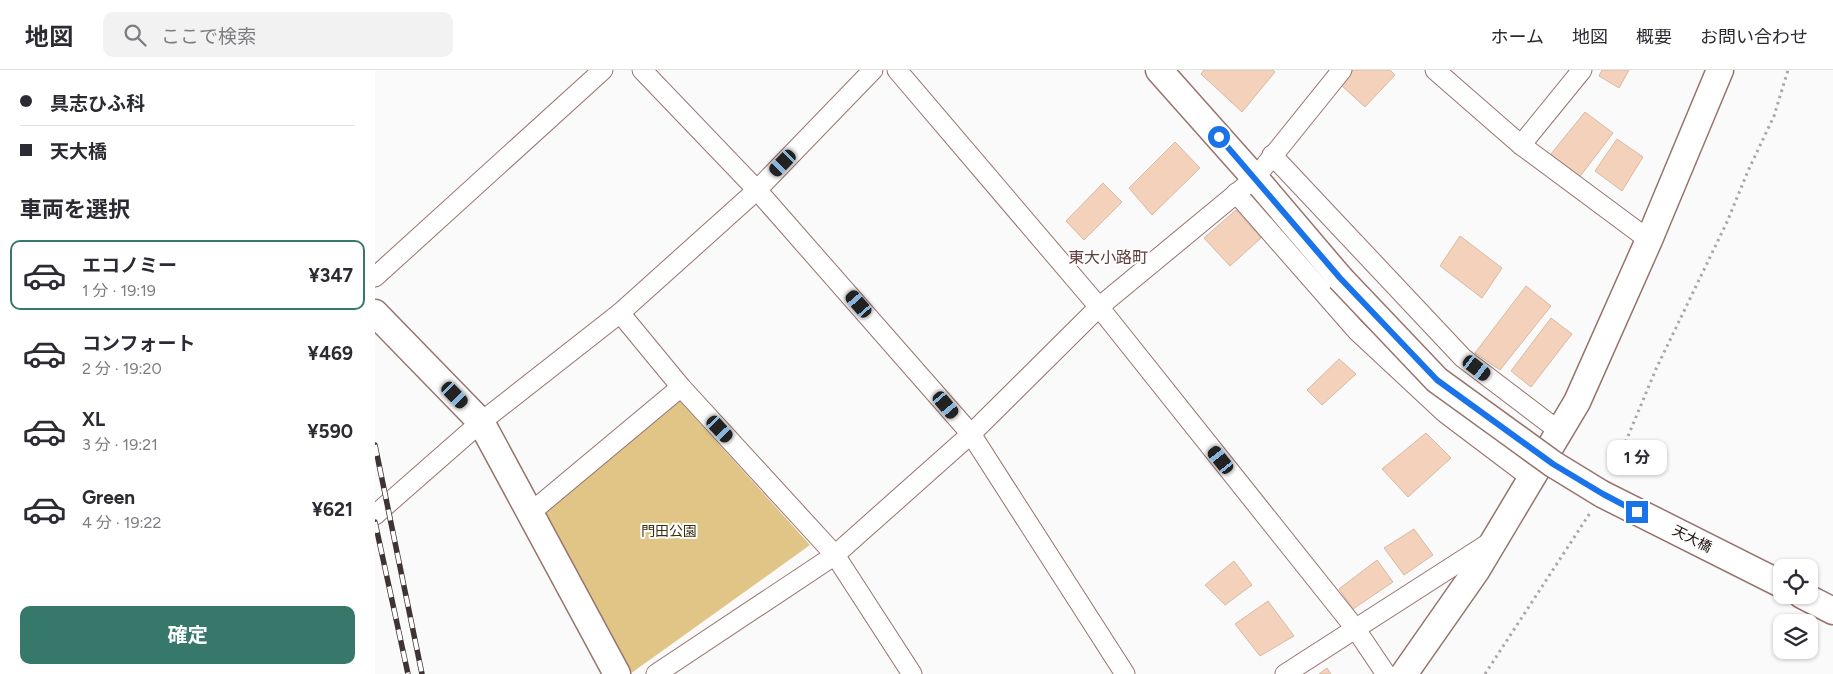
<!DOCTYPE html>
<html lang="ja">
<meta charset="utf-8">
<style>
:root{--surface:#fff;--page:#f2f2f3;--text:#2b2b33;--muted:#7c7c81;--line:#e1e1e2;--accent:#36796b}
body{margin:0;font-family:Figtree,"Noto Sans JP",sans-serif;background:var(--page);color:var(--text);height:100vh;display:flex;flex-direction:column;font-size:19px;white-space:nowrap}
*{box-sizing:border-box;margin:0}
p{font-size:16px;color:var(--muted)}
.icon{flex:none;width:28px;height:28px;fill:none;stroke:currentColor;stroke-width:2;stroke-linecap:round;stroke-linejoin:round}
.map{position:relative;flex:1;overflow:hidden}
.details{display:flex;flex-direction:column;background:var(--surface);width:375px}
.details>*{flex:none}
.banner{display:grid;align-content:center;height:110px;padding:0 20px;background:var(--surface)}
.tools{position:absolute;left:1398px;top:489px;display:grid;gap:10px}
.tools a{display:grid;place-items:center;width:45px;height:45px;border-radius:10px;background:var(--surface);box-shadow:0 1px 4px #0004;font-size:25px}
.end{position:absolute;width:22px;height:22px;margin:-11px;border:6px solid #1a73e8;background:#fff;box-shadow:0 0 0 2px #fff}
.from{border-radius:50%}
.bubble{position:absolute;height:35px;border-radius:10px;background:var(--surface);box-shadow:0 1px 4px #0004;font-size:16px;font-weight:700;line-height:35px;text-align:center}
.car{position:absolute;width:15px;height:30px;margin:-15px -8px;border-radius:6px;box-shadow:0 0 4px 1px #0007;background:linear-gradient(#222 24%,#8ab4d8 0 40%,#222 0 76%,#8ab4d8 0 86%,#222 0)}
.banner b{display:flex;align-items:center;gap:18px;height:48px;font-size:19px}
.banner b+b{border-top:1px solid var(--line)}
.banner i{width:12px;height:12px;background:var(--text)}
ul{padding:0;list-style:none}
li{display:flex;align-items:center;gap:15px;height:70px;margin:0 10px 8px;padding:0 10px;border:2px solid transparent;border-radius:10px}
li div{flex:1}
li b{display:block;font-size:19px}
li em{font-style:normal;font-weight:700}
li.selected{border-color:var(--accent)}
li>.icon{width:45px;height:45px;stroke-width:1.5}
h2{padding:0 20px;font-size:22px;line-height:60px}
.action{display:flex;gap:10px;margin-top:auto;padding:10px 20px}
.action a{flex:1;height:58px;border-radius:10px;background:var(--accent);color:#fff;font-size:20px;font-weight:700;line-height:58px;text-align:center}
header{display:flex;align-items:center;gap:30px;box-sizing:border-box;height:70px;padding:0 25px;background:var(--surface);border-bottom:1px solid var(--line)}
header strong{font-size:24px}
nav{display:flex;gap:28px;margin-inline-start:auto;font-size:18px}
.search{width:350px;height:45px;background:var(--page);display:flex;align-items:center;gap:12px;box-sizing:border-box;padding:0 18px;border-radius:10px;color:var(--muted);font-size:19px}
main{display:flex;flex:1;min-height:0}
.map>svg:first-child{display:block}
.green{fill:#e1c587}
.building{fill:#f3d1ba;stroke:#d9b9a2}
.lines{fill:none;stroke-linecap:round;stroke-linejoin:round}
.street-casing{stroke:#98736e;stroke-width:21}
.secondary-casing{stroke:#98736e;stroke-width:29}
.path{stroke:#aca7a7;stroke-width:3;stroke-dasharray:2.5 4;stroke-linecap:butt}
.street{stroke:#fff;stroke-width:19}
.secondary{stroke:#fff;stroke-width:26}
.rail-casing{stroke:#3f3433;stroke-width:5.5}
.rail{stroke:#fff;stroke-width:4;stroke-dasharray:11;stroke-linecap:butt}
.secondary-bridge-casing{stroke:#98736e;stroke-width:29;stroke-linecap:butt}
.secondary-bridge{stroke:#fff;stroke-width:26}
.route{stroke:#1a73e8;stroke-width:6}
.labels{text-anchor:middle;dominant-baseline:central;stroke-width:4;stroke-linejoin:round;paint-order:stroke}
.park-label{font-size:14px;fill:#3a2e0f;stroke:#fff}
.street-label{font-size:14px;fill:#180a09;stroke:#fff}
.quarter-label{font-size:16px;fill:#603e3a;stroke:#fff}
</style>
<header>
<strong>地図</strong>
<div class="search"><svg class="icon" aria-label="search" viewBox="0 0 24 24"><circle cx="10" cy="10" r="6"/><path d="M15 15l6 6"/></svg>ここで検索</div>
<nav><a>ホーム</a><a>地図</a><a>概要</a><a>お問い合わせ</a></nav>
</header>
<main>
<section class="details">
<div class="banner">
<b><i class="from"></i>具志ひふ科</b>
<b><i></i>天大橋</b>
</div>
<h2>車両を選択</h2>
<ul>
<li class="selected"><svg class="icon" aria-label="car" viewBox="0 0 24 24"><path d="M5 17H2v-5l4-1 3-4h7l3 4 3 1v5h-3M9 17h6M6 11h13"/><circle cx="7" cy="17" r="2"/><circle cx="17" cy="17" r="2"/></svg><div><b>エコノミー</b><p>1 分 · 19:19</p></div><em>¥347</em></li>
<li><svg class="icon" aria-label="car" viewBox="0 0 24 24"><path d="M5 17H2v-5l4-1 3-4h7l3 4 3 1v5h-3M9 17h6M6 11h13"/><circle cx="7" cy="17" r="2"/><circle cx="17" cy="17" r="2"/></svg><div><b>コンフォート</b><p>2 分 · 19:20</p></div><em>¥469</em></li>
<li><svg class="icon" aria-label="car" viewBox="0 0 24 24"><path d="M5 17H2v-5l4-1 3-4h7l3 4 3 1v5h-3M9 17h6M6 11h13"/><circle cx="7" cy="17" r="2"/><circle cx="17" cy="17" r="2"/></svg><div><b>XL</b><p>3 分 · 19:21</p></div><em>¥590</em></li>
<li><svg class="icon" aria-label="car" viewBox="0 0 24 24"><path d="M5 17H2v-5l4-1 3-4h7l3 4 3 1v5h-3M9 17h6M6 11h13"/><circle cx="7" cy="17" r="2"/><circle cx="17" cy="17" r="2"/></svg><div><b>Green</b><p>4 分 · 19:22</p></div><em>¥621</em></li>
</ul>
<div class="action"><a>確定</a></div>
</section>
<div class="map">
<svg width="1458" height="604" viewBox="0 0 1458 604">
<rect width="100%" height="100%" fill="#fafafa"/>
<polygon class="green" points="304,330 435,475 255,604 169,444"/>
<g class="building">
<polygon points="829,0 898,0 900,2 867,42 826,4"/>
<polygon points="978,0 1015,0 1020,5 990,37 966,15"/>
<polygon points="1227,0 1254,0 1244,18 1224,6"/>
<polygon points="1210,42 1238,63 1200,113 1171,90"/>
<polygon points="1242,69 1268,87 1247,121 1220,101"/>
<polygon points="800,72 825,98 777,145 754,118"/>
<polygon points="728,113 747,132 709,170 691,151"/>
<polygon points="861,140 886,168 855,196 829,168"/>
<polygon points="1085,166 1127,198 1107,228 1065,196"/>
<polygon points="1151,216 1176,236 1125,300 1100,283"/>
<polygon points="1176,248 1197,264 1156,317 1136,301"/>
<polygon points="964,289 981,304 947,335 932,320"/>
<polygon points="1051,363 1076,388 1033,427 1007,399"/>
<polygon points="1039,459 1058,485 1029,505 1009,478"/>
<polygon points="1002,490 1018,512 978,539 964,519"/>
<polygon points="859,491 877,515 850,535 830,515"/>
<polygon points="893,531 919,566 885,586 860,554"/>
<polygon points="952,598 956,604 944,604"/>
</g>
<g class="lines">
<defs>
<g id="street">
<polyline points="267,0 382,120 596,364 750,604"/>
<polyline points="522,0 724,237 980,558 1011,604"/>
<polyline points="1060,0 1146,75 1274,170"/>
<polyline points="1146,75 1207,0"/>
<polyline points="897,85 1088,288 1184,361"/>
<polyline points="861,123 982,261 1070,343 1156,408"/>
<polyline points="0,207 228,0"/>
<polyline points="245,243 306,317 460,485 537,604"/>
<polyline points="155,443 306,317"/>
<polyline points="0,445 106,352 245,243 382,120 498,0"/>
<polyline points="281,604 460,485 596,364 724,237 880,108 967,0"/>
<polyline points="910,604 1117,471"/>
</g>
<g id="secondary">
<polyline points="784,0 880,108 965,208"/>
<polyline points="0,243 106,352 242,604"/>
<polyline points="1227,424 1406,514"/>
<polyline points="1427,525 1458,541"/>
<polyline points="1029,604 1101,501 1202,332 1274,170 1345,0"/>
</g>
</defs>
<use href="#street" class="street-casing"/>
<use href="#secondary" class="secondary-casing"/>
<g class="path">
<polyline points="1238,402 1281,299 1352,152 1373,101 1399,46 1413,0"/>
<polyline points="1110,604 1215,443"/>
</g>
<use href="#street" class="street"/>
<use href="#secondary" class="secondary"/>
<defs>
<g id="rail">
<polyline points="0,375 47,604"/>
<polyline points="0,452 33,604"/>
</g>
</defs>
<use href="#rail" class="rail-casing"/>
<use href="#rail" class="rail"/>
<defs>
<polyline id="secondary-bridge" points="965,208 1062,310 1178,394 1227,424"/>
</defs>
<use href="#secondary-bridge" class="secondary-bridge-casing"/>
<use href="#secondary-bridge" class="secondary-bridge"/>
</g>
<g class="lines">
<polyline class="route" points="844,67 965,208 1062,310 1178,394 1228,424 1262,442"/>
</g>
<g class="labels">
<g class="park-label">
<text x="294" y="461">門田公園</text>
</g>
<g class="street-label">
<text transform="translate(1317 469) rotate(27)">天大橋</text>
</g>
<g class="quarter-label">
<text x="733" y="187">東大小路町</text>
</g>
</g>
</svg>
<div class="tools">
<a><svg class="icon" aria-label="locate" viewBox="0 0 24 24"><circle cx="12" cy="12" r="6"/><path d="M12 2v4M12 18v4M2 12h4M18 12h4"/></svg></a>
<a><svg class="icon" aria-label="layers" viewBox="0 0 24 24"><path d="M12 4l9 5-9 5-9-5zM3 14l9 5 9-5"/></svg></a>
</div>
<i class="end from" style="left:844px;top:67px"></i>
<i class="end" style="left:1262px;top:442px"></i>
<div class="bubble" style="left:1232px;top:370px;width:60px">1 分</div>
<i class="car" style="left:408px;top:93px;rotate:224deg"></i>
<i class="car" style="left:484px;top:234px;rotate:319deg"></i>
<i class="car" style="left:1102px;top:298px;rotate:128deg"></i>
<i class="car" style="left:80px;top:325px;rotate:136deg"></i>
<i class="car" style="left:571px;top:335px;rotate:140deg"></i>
<i class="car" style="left:345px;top:359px;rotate:137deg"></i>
<i class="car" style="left:846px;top:390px;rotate:321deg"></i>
</div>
</main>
